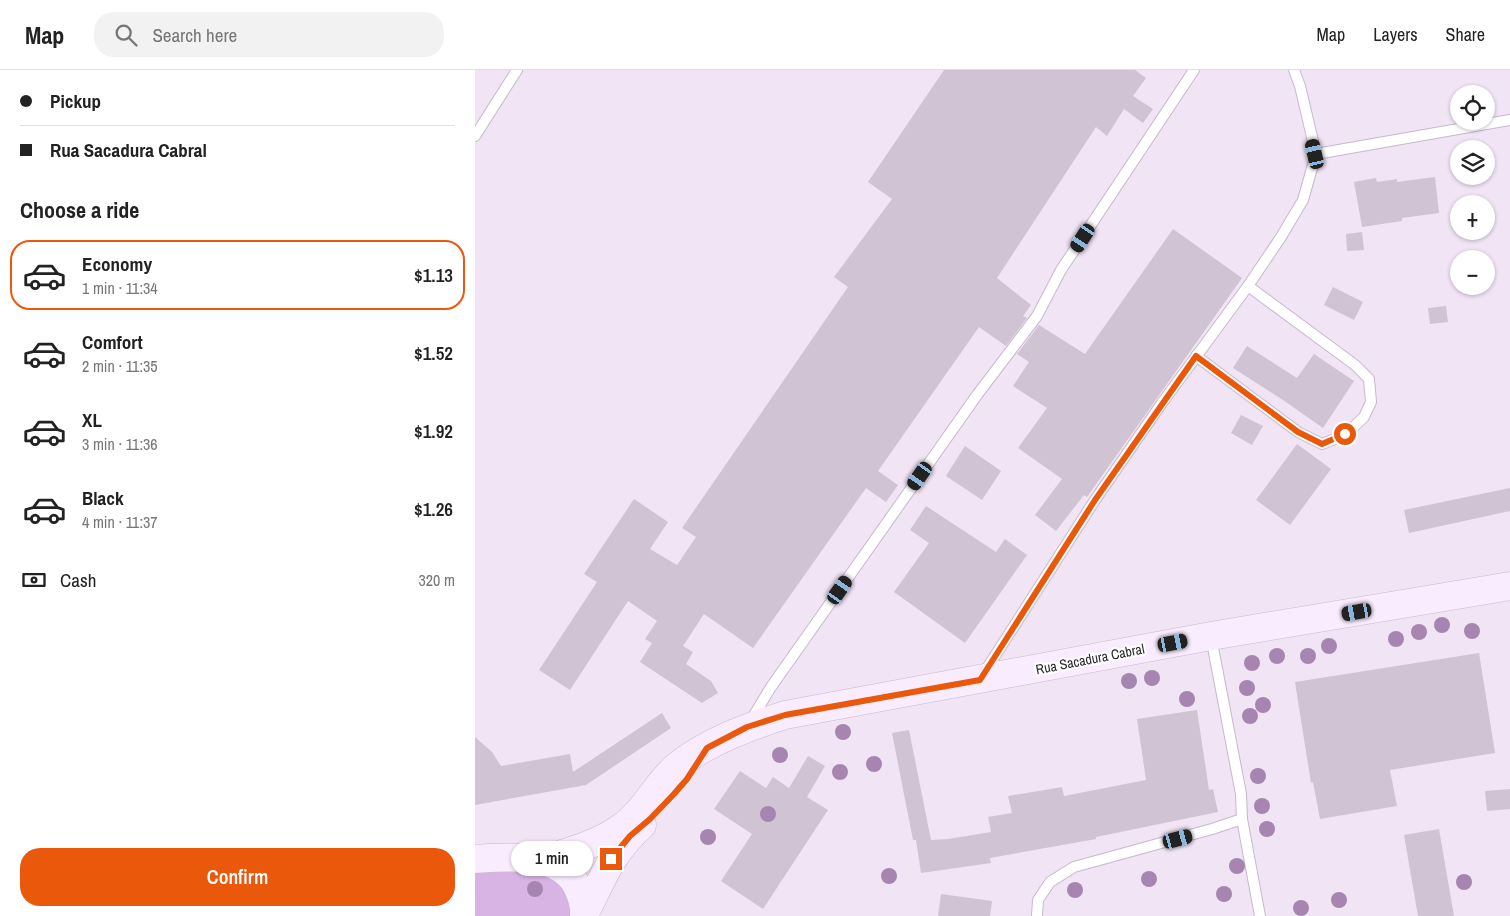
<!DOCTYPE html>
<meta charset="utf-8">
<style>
:root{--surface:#fff;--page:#f2f2f2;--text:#222;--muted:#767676;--line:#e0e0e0;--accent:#ea580c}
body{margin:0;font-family:"Archivo Narrow",sans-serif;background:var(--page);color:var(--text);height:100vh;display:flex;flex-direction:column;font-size:19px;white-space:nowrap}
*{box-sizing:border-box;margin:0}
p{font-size:16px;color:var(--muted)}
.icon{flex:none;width:28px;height:28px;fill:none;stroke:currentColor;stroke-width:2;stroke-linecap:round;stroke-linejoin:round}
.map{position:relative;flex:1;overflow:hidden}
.sheet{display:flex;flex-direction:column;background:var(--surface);width:475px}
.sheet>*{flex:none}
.top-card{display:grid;align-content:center;height:110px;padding:0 20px;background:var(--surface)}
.controls{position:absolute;left:975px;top:15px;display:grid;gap:10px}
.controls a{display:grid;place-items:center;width:45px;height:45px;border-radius:50%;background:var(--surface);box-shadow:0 1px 4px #0004;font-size:25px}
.end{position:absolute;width:22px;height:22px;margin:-11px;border:6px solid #ea580c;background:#fff;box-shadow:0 0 0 2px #fff}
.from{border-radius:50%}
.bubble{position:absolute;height:35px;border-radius:18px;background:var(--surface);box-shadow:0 1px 4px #0004;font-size:16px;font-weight:600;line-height:35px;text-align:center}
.car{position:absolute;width:15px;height:30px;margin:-15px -8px;border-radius:6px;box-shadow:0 0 4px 1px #0007;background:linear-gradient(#222 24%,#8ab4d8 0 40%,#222 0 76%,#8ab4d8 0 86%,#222 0)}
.top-card b{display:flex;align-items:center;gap:18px;height:48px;font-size:19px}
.top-card b+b{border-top:1px solid var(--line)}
.top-card i{width:12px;height:12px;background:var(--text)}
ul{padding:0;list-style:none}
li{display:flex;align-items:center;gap:15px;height:70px;margin:0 10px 8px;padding:0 10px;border:2px solid transparent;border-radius:20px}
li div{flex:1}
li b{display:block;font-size:19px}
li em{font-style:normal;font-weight:600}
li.on{border-color:var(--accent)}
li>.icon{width:45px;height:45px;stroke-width:1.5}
h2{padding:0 20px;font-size:22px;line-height:60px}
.pay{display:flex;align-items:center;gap:12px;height:55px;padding:0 20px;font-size:19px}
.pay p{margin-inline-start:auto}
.cta{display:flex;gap:10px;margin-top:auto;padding:10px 20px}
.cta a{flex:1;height:58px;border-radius:20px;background:var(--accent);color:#fff;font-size:20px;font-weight:600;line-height:58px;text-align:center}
header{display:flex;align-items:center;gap:30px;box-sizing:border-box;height:70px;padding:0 25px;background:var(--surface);border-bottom:1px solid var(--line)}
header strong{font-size:24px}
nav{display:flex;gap:28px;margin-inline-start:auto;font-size:18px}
.search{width:350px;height:45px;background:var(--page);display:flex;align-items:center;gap:12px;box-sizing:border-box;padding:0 18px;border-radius:20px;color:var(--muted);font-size:19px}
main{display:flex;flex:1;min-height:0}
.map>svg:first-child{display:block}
.green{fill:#d8b4e4}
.building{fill:#d0c3d4}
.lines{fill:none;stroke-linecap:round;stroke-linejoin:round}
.service-casing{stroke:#c5b9ca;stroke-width:12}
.secondary-casing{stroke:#c5b9ca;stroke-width:29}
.service{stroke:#fff;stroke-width:10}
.secondary{stroke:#f9ecfe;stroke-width:28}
.tree{fill:#a686b0}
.route{stroke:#ea580c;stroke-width:6}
.labels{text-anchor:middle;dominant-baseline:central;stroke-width:4.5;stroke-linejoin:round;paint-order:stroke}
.street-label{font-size:14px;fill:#2c272d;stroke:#fff}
</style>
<header>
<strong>Map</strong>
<div class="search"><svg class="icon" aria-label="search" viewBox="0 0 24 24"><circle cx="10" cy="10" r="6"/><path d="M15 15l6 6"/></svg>Search here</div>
<nav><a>Map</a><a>Layers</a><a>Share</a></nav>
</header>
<main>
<section class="sheet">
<div class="top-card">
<b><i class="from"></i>Pickup</b>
<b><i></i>Rua Sacadura Cabral</b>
</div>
<h2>Choose a ride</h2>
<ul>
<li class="on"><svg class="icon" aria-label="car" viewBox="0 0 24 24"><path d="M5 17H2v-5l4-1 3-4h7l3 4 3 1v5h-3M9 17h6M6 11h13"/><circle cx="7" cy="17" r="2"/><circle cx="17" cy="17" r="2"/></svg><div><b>Economy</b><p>1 min · 11:34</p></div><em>$1.13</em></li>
<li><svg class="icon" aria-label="car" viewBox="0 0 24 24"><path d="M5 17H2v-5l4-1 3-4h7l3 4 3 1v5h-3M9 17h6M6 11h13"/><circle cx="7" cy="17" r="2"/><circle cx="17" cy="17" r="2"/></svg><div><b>Comfort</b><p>2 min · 11:35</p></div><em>$1.52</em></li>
<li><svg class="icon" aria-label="car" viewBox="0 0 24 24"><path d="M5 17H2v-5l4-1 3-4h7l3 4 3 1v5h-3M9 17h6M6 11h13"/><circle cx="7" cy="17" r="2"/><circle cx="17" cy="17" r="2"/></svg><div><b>XL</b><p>3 min · 11:36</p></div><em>$1.92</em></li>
<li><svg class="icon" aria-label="car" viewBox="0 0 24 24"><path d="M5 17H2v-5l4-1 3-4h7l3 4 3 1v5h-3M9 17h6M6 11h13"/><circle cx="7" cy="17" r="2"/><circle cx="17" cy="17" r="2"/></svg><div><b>Black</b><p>4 min · 11:37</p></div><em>$1.26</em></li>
</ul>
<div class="pay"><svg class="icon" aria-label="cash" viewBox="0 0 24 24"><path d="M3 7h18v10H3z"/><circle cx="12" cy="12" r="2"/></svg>Cash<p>320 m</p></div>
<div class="cta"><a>Confirm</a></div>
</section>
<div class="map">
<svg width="1035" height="846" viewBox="0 0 1035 846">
<rect width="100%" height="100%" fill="#f1e4f5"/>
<polygon class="green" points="42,799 70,803 81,810 94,827 97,846 0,846 0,803"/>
<g class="building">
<polygon points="469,0 660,0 671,8 658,26 678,39 668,53 649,39 632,66 621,57 522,208 556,235 548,246 552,248 531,276 504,257 403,401 423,415 411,432 391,418 278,578 229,544 208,576 218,582 211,594 236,611 243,623 227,633 165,592 177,573 170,569 182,551 153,531 95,620 64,600 122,512 109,504 159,429 193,452 175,479 202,495 221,467 207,458 373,217 359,207 417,129 393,112"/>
<polygon points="960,107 964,143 927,148 927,151 887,157 879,112 901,108 902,112 922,109 922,112"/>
<polygon points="698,159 767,208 612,427 609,425 581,461 560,445 587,409 543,378 572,338 538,316 554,292 542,284 564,255 610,284"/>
<polygon points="887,162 889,180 872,181 871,164"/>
<polygon points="858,217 888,232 879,250 849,235"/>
<polygon points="971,236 973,252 955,254 953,238"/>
<polygon points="772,276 822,308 839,284 879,311 848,358 808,330 758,298"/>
<polygon points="766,345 788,356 777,375 756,363"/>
<polygon points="822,374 856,399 815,455 781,430"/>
<polygon points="490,376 526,401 507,430 471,406"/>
<polygon points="1035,418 1035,441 934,463 929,440"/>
<polygon points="451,436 521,482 530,469 552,485 490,573 419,522 454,473 435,460"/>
<polygon points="1004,583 1020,683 915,700 922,736 845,749 838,712 836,713 820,612"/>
<polygon points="722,640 734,720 738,719 743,742 621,767 621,769 515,788 516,793 446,803 441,770 438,770 417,663 434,660 456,770 473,769 516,762 513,747 537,743 533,726 587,717 589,726 671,710 662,649"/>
<polygon points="187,643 196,658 111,715 0,735 0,667 17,682 26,696 95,684 98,702"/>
<polygon points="333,686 350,696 332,727 353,740 288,839 246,811 277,764 239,739 265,701 291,718 298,707 314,718"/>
<polygon points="1035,719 1035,739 1012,741 1010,721"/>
<polygon points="964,759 979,846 943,846 929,765"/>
<polygon points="466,824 517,831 515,846 463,846"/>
</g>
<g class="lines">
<defs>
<g id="service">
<polyline points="0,66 42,0"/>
<polyline points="841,84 1035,50"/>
<polyline points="721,286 823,362 847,374 870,365 889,347 896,332 894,309 880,295 773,216"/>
<polyline points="736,567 766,724 767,749 785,846"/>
<polyline points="509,603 620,430 687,333 773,216 806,167 828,130 841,84 825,16 819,0"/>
<polyline points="276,650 296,617 502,325 562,246 586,200 719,0"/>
<polyline points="562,846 563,830 575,812 599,797 737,759 767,749"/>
</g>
<g id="secondary">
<path d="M 0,789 C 33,787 84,781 102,816 C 107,826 110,835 109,846"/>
<path d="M 67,790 C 93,782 121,775 144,759 C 168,744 180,715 201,697 C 231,672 273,657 310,645 L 736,566 L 1035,516"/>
<path d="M 110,843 C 128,808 136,783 167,755"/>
</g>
</defs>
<use href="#service" class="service-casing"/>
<use href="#secondary" class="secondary-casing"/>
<use href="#service" class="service"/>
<use href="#secondary" class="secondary"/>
</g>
<g class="tree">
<circle cx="967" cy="555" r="8"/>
<circle cx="997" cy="561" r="8"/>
<circle cx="944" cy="562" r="8"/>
<circle cx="921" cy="569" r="8"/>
<circle cx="854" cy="576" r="8"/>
<circle cx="802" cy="586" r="8"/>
<circle cx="833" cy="586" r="8"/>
<circle cx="777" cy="593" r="8"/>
<circle cx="677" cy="608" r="8"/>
<circle cx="654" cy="611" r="8"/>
<circle cx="772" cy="618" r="8"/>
<circle cx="712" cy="629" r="8"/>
<circle cx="788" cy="635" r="8"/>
<circle cx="775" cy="646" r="8"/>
<circle cx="368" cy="662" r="8"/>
<circle cx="305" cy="685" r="8"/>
<circle cx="399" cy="694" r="8"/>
<circle cx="365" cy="702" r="8"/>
<circle cx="783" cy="706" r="8"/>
<circle cx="787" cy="736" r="8"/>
<circle cx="293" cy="744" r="8"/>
<circle cx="792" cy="759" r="8"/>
<circle cx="233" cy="767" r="8"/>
<circle cx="762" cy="796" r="8"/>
<circle cx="414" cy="806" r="8"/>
<circle cx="674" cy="809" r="8"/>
<circle cx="989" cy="812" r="8"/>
<circle cx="60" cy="819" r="8"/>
<circle cx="600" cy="820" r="8"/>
<circle cx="749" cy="824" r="8"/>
<circle cx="864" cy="830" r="8"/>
<circle cx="826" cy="838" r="8"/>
</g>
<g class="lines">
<polyline class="route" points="136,789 155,766 175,749 199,724 212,709 232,678 272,657 310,645 505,610 620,430 721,286 823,362 847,374 870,364"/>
</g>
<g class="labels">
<g class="street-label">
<text transform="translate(615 589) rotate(-11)">Rua Sacadura Cabral</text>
</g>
</g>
</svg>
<div class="controls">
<a><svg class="icon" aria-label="locate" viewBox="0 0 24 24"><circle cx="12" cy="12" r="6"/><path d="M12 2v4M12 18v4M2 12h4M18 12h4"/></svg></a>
<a><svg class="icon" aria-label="layers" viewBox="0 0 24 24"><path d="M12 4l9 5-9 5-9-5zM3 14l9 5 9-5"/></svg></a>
<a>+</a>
<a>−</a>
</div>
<i class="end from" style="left:870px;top:364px"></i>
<i class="end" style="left:136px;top:789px"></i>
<div class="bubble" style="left:36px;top:771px;width:82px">1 min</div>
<i class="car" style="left:840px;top:84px;rotate:347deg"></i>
<i class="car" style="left:608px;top:168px;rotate:213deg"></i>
<i class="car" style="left:445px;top:406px;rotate:215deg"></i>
<i class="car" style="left:365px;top:520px;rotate:35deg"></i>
<i class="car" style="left:882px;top:542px;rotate:260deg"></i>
<i class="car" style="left:698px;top:573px;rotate:79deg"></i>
<i class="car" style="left:703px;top:769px;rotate:75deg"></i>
</div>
</main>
